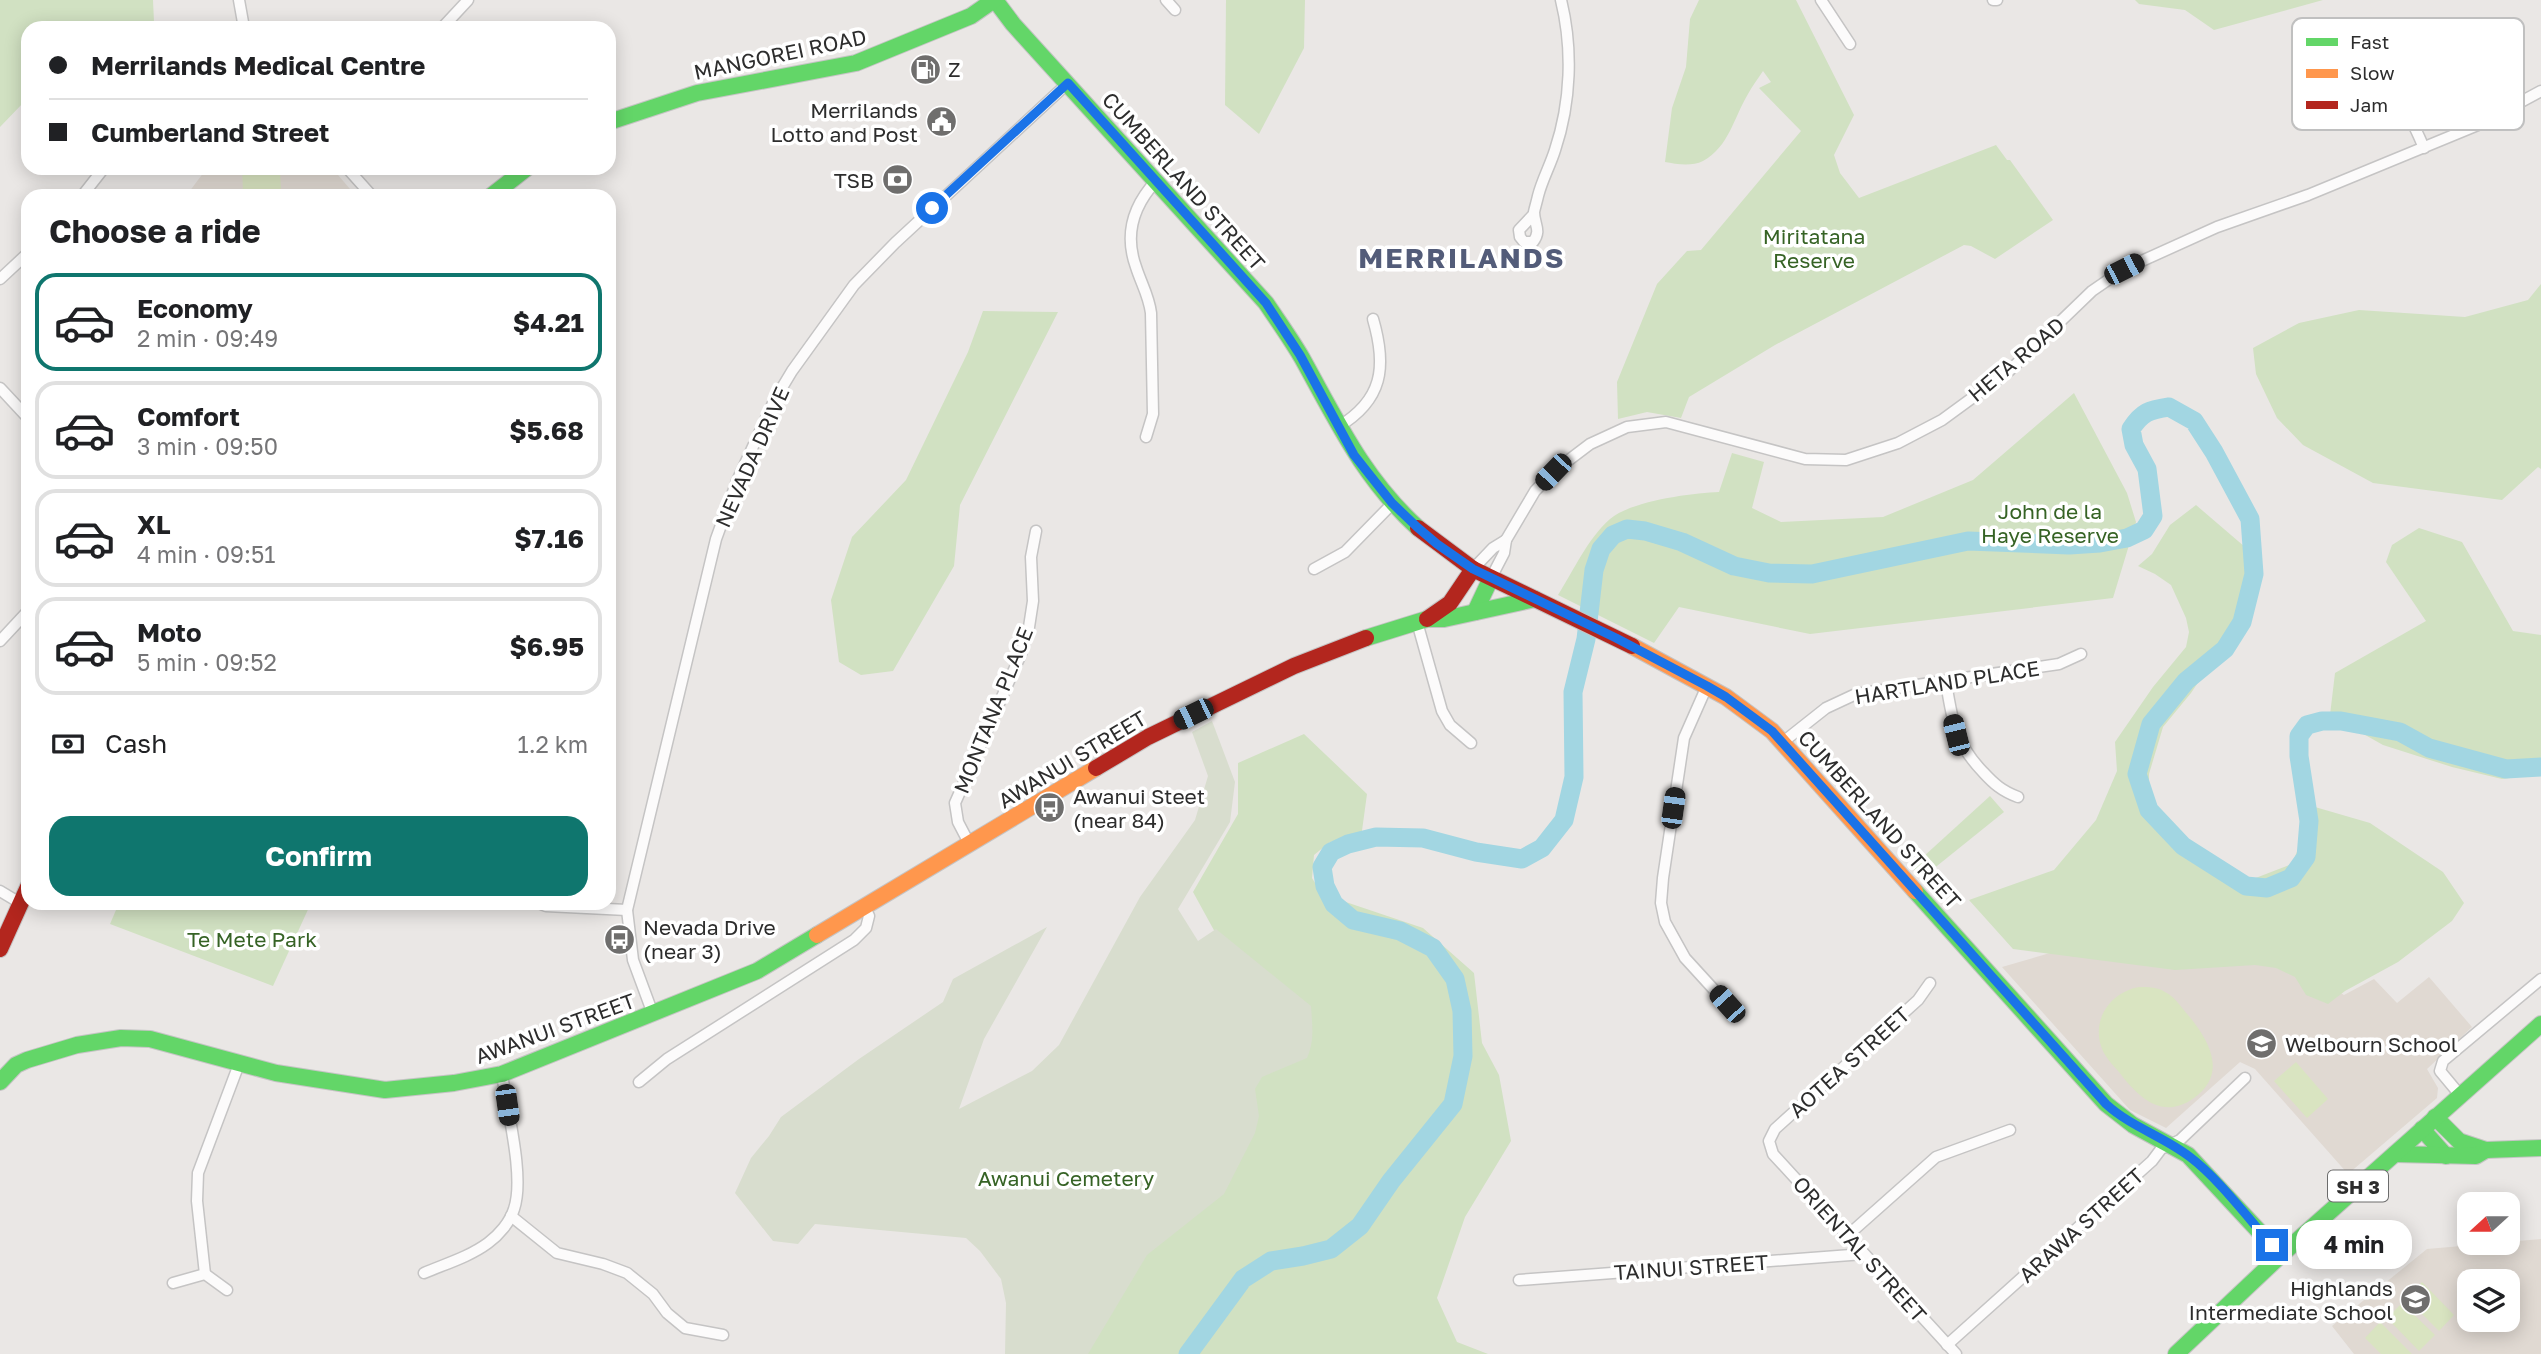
<!DOCTYPE html>
<meta charset="utf-8">
<style>
:root{--surface:#fff;--page:#f6f6f6;--text:#202124;--muted:#757577;--line:#e0e0e0;--accent:#0f766e}
body{margin:0;font-family:"Golos Text",sans-serif;background:var(--page);color:var(--text);height:100vh;display:flex;flex-direction:column;font-size:26px;white-space:nowrap}
*{box-sizing:border-box;margin:0}
p{font-size:23px;color:var(--muted)}
.icon{flex:none;width:38px;height:38px;fill:none;stroke:currentColor;stroke-width:2;stroke-linecap:round;stroke-linejoin:round}
.map{position:relative;flex:1;overflow:hidden}
.side{position:absolute;left:21px;top:189px;width:595px;height:721px;display:flex;flex-direction:column;background:var(--surface);border-radius:21px;box-shadow:0 4px 18px #0003}
.side>*{flex:none}
.hud{position:absolute;left:21px;top:21px;width:595px;height:154px;border-radius:21px;box-shadow:0 4px 18px #0003;display:grid;align-content:center;height:154px;padding:0 28px;background:var(--surface)}
.needle{width:46px;rotate:249deg}
.controls{position:absolute;left:2457px;top:1192px;display:grid;gap:14px}
.controls a{display:grid;place-items:center;width:63px;height:63px;border-radius:14px;background:var(--surface);box-shadow:0 4px 18px #0003;font-size:35px}
.end{position:absolute;width:32px;height:32px;margin:-16px;border:9px solid #1a73e8;background:#fff;box-shadow:0 0 0 4px #fff}
.from{border-radius:50%}
.bubble{position:absolute;height:49px;border-radius:21px;background:var(--surface);box-shadow:0 4px 18px #0003;font-size:23px;font-weight:700;line-height:49px;text-align:center}
.car{position:absolute;width:21px;height:42px;margin:-21px -10px;border-radius:9px;box-shadow:0 0 5px 2px #0007;background:linear-gradient(#222 24%,#8ab4d8 0 40%,#222 0 76%,#8ab4d8 0 86%,#222 0)}
.hud b{display:flex;align-items:center;gap:24px;height:66px;font-size:26px}
.hud b+b{border-top:2px solid var(--line)}
.hud i{width:18px;height:18px;background:var(--text)}
ul{padding:0;list-style:none}
li{display:flex;align-items:center;gap:21px;height:98px;margin:0 14px 10px;padding:0 14px;border:4px solid var(--line);border-radius:21px}
li div{flex:1}
li b{display:block;font-size:26px}
li em{font-style:normal;font-weight:700}
li.active{border-color:var(--accent)}
li>.icon{width:63px;height:63px;stroke-width:1.5}
h2{padding:0 28px;font-size:32px;line-height:84px}
.pay{display:flex;align-items:center;gap:18px;height:77px;padding:0 28px;font-size:26px}
.pay p{margin-inline-start:auto}
.action{display:flex;gap:14px;margin-top:auto;padding:14px 28px}
.action a{flex:1;height:80px;border-radius:21px;background:var(--accent);color:#fff;font-size:28px;font-weight:700;line-height:80px;text-align:center}
.map>svg:first-child{display:block}
.education{fill:#e0d9d2;fill-rule:evenodd}
.green{fill:#d1e1c2}
.cemetery{fill:#d8ddce}
.pitch{fill:#d9e4c1}
.lines{fill:none;stroke-linecap:round;stroke-linejoin:round}
.river{stroke:#a2d6e2;stroke-width:19}
.street-casing{stroke:#c5c4c4;stroke-width:13}
.fast-casing{stroke:#c5c4c4;stroke-width:18}
.slow-casing{stroke:#c5c4c4;stroke-width:18}
.jam-casing{stroke:#c5c4c4;stroke-width:18}
.street{stroke:#fcfbfb;stroke-width:10}
.fast{stroke:#63d668;stroke-width:16}
.slow{stroke:#ff974d;stroke-width:16}
.jam{stroke:#b3261e;stroke-width:16}
.route{stroke:#1a73e8;stroke-width:9}
.labels{text-anchor:middle;dominant-baseline:central;stroke-width:7;stroke-linejoin:round;paint-order:stroke}
.shield{fill:#fff;stroke:#6c6c6c;stroke-width:2}
.shield-label{font-size:19px;font-weight:bold;fill:#2d2d2d}
.street-label{font-size:21px;fill:#2d2d2d;stroke:#fff}
.poi-label{font-size:21px;fill:#2d2d2d;stroke:#fff;text-anchor:start}
.park-label{font-size:21px;fill:#366325;stroke:#fff}
.district-label{font-size:28px;font-weight:bold;letter-spacing:2px;fill:#535c79;stroke:#fff}
.key{fill:#fff;stroke:#c0c0c0;stroke-width:2}
.key-label{font-size:19px;fill:#2d2d2d}
</style>
<div class="map">
<svg width="2541" height="1354" viewBox="0 0 2541 1354">
<rect width="100%" height="100%" fill="#eae7e5"/>
<g class="education">
<polygon points="207,168 332,168 356,196 186,196"/>
<polygon points="2091,941 2302,970 2344,995 2374,979 2397,1003 2429,977 2472,1027 2427,1069 2438,1088 2437,1098 2348,1174 2255,1069 2240,1062 2166,1128 2130,1110 2002,967"/>
<path d="M 2541,1239 L 2541,1354 L 2354,1354 L 2332,1326 L 2427,1249 ZM 2469,1281 L 2508,1281 L 2508,1320 L 2469,1320 Z"/>
</g>
<g class="green">
<polygon points="0,0 153,0 154,22 151,28 28,28 28,74 23,103 0,127"/>
<polygon points="1226,0 1305,0 1304,48 1259,134 1225,105"/>
<path d="M 1699,0 L 1796,0 L 1854,115 L 1834,155 L 1840,173 L 1859,198 L 1996,145 L 2007,160 L 2010,160 L 2053,220 L 1995,259 L 1971,246 L 1964,245 L 1775,345 L 1689,397 L 1681,418 L 1647,412 L 1618,419 L 1617,382 L 1657,284 L 1687,251 L 1701,250 L 1801,131 L 1759,88 L 1771,82 L 1763,71 C 1758,79 1752,86 1748,94 C 1734,117 1729,147 1703,161 C 1691,167 1676,164 1665,162 L 1672,108 L 1686,67 L 1690,19 Z"/>
<polygon points="2135,0 2323,0 2214,30 2185,10 2139,4"/>
<polygon points="2541,284 2541,469 2538,467 2502,500 2373,483 2303,445 2277,418 2256,374 2253,348 2299,323 2359,310 2465,317 2528,300"/>
<polygon points="983,311 1058,312 960,505 954,566 893,671 861,675 839,662 831,600 852,537 906,480 968,352"/>
<path d="M 2074,393 L 2127,493 L 2136,522 L 2113,598 L 1810,634 L 1679,607 L 1654,643 L 1558,595 C 1574,570 1588,538 1610,519 C 1631,501 1692,493 1719,492 L 1732,453 L 1764,462 L 1752,508 L 1781,522 L 1883,517 L 1973,480 Z"/>
<polygon points="2196,505 2259,559 2249,592 2223,645 2191,693 2163,727 2149,774 2149,801 2162,823 2193,849 2229,872 2253,879 2292,864 2315,807 2370,823 2443,872 2464,903 2452,921 2398,962 2345,991 2328,1004 2306,995 2295,977 2276,968 2255,965 2175,970 2013,949 1969,900 2054,870 2096,820 2117,771 2115,742 2153,687 2186,647 2189,632 2186,618 2171,585 2155,574 2138,566 2152,554 2170,525"/>
<polygon points="2419,528 2462,542 2513,631 2541,635 2541,774 2502,779 2452,767 2383,745 2330,715 2335,673 2426,621 2386,562 2392,545"/>
<polygon points="1304,734 1367,794 1361,838 1330,842 1314,855 1312,878 1322,894 1423,928 1474,973 1482,1043 1499,1075 1511,1141 1465,1217 1437,1298 1457,1342 1488,1354 1077,1354 1227,954 1193,892 1238,814 1238,763"/>
<polygon points="1990,796 2004,812 1922,878 1912,867"/>
<polygon points="119,903 311,903 273,986 110,924"/>
</g>
<path class="cemetery" d="M 1212,721 L 1235,782 L 1230,822 L 1178,909 L 1198,941 L 1216,929 L 1311,1006 C 1312,1024 1315,1040 1307,1058 L 1262,1077 L 1255,1089 L 1259,1116 L 1255,1133 L 1224,1194 L 1147,1255 L 1088,1354 L 1005,1354 L 1006,1303 L 1001,1279 L 980,1251 L 966,1238 L 815,1224 L 798,1244 L 773,1241 L 735,1193 L 751,1158 L 769,1136 L 781,1117 L 859,1059 L 943,1002 L 953,979 L 1047,927 L 984,1039 L 959,1109 L 1032,1071 L 1059,1045 L 1140,897 L 1195,820 L 1208,776 L 1192,732 Z"/>
<g class="pitch">
<polygon points="280,168 281,191 243,192 242,169"/>
<path d="M 2139,987 C 2149,987 2157,987 2165,992 C 2175,997 2181,1007 2188,1015 C 2208,1039 2229,1073 2194,1098 C 2162,1121 2138,1097 2119,1072 C 2112,1064 2104,1056 2101,1046 C 2092,1017 2112,992 2139,987 Z"/>
<polygon points="2296,1062 2328,1099 2307,1118 2274,1081"/>
<polygon points="2422,1282 2454,1315 2439,1331 2406,1298"/>
<polygon points="2402,1303 2435,1335 2419,1351 2387,1318"/>
<polygon points="2380,1322 2412,1354 2381,1354 2365,1338"/>
</g>
<g class="lines">
<path class="river" d="M 1188,1354 L 1243,1279 L 1271,1261 L 1303,1256 L 1331,1249 L 1360,1226 L 1391,1181 L 1453,1104 L 1463,1056 L 1462,1011 L 1455,979 L 1433,948 L 1400,931 L 1353,920 L 1334,904 L 1325,886 L 1322,867 L 1331,852 L 1348,844 L 1376,837 L 1423,838 L 1476,852 L 1522,859 L 1542,848 L 1564,820 L 1574,777 L 1573,692 L 1586,639 L 1594,570 L 1601,549 L 1613,535 L 1627,529 L 1645,531 L 1682,542 L 1734,566 L 1769,573 L 1812,574 L 1968,541 L 2069,545 L 2100,543 L 2127,538 L 2144,530 L 2153,516 L 2147,469 L 2134,445 L 2131,429 C 2142,412 2149,410 2169,407 L 2194,421 L 2214,452 L 2250,519 L 2254,574 L 2242,622 L 2225,649 L 2186,681 L 2151,724 L 2137,774 L 2149,810 L 2183,846 L 2246,886 L 2267,888 L 2291,878 L 2306,857 L 2309,821 L 2299,756 L 2299,736 L 2307,725 L 2322,721 L 2341,721 L 2400,732 L 2429,748 L 2506,769 L 2541,767"/>
<defs>
<g id="street">
<polyline points="239,0 244,28"/>
<polyline points="1166,0 1175,10"/>
<polyline points="1821,0 1850,44"/>
<polyline points="1993,0 1997,0"/>
<polyline points="442,28 468,0"/>
<path d="M 2329,66 C 2385,68 2404,101 2424,148"/>
<polyline points="347,168 372,196"/>
<polyline points="82,196 104,168"/>
<path d="M 1534,214 L 1519,230 L 1520,237 L 1524,242 L 1533,242 C 1542,230 1534,225 1534,212 C 1535,207 1537,201 1538,196 C 1542,180 1550,166 1555,150 C 1571,102 1573,49 1561,0"/>
<polyline points="0,279 28,253"/>
<polyline points="0,388 28,418"/>
<path d="M 1338,427 C 1383,400 1387,367 1373,319"/>
<path d="M 1146,437 L 1153,414 L 1151,313 C 1149,296 1141,283 1136,267 C 1124,234 1134,205 1156,181"/>
<polyline points="1314,569 1345,552 1392,504"/>
<polyline points="1473,569 1493,548 1506,540"/>
<polyline points="1491,578 1504,553 1506,540 1535,491 1553,472 1590,444 1627,427 1666,422 1805,459 1846,460 1898,443 1942,420 2009,371 2092,291 2124,269 2217,227 2308,195 2478,125 2541,91"/>
<polyline points="1417,622 1442,711 1450,725 1471,743"/>
<polyline points="0,641 28,611"/>
<path d="M 1946,682 C 1952,720 1955,743 1983,772 C 1994,784 2002,791 2018,797"/>
<polyline points="1707,686 1684,738 1663,878 1661,903 1665,922 1685,958 1727,1004"/>
<polyline points="1783,742 1826,708 1856,694 2059,664 2081,654"/>
<polyline points="970,845 958,822 955,803 1021,654 1029,627 1033,601 1031,557 1036,531"/>
<polyline points="0,891 20,903"/>
<polyline points="538,903 546,906 627,910"/>
<polyline points="1930,983 1918,1000 1775,1129 1769,1141 1773,1154 1956,1354"/>
<polyline points="653,1014 633,960 627,910 716,539 737,481 774,401 792,371 854,285 895,243 1068,83"/>
<polyline points="639,1082 667,1059 854,940 866,928 869,916 865,908"/>
<polyline points="2460,1095 2440,1071 2443,1061 2541,979"/>
<polyline points="511,1216 557,1253 603,1264 627,1273 653,1294 667,1313 685,1328 723,1335"/>
<polyline points="1847,1236 1936,1157 2010,1130"/>
<path d="M 424,1273 C 445,1264 469,1257 488,1243 C 499,1235 510,1222 514,1209 C 525,1177 507,1110 502,1074"/>
<polyline points="205,1274 197,1201 198,1173 239,1064"/>
<polyline points="1519,1280 1864,1254"/>
<polyline points="173,1283 205,1274 227,1290"/>
<polyline points="1947,1345 2152,1161 2161,1149 2180,1140 2245,1078"/>
</g>
<g id="fast">
<path d="M 995,0 L 1013,24 L 1266,303 C 1278,321 1291,339 1302,358 C 1337,421 1363,478 1418,528"/>
<polyline points="609,122 697,93 856,63 971,16 994,0"/>
<polyline points="491,196 527,168"/>
<polyline points="1475,612 1491,578"/>
<polyline points="1366,638 1427,619 1444,619 1535,599"/>
<polyline points="1915,891 2106,1104 2133,1125 2188,1155 2281,1255"/>
<polyline points="0,1082 16,1065 27,1060 77,1045 121,1038 150,1039 276,1073 385,1090 454,1083 502,1074 757,971 817,935"/>
<polyline points="2435,1117 2459,1141 2486,1150 2541,1148"/>
<polyline points="2422,1129 2446,1156"/>
<polyline points="2395,1154 2476,1156 2486,1150"/>
<polyline points="2176,1354 2281,1255 2541,1024"/>
</g>
<g id="slow">
<polyline points="1632,646 1726,697 1772,731 1915,891"/>
<polyline points="817,935 1096,768"/>
</g>
<g id="jam">
<polyline points="1418,528 1473,569 1632,646"/>
<polyline points="1427,619 1450,603 1473,569"/>
<polyline points="1096,768 1148,737 1294,666 1366,638"/>
<polyline points="0,949 28,887"/>
</g>
</defs>
<use href="#street" class="street-casing"/>
<use href="#fast" class="fast-casing"/>
<use href="#slow" class="slow-casing"/>
<use href="#jam" class="jam-casing"/>
<use href="#street" class="street"/>
<use href="#fast" class="fast"/>
<use href="#slow" class="slow"/>
<use href="#jam" class="jam"/>
</g>
<g class="lines">
<path class="route" d="M 932,208 L 1068,83 L 1266,303 L 1300,355 L 1354,455 L 1392,503 L 1417,527 L 1437,544 L 1473,569 L 1616,638 L 1707,686 L 1726,697 L 1772,731 L 2106,1104 C 2131,1127 2163,1136 2190,1157 C 2218,1178 2248,1218 2272,1245"/>
</g>
<defs>
<symbol id="fuel-disc" viewBox="-11 -11 22 22"><circle r="9.5" fill="#6f6e6d" stroke="#fff"/><path d="M-5.5-6h7V0h2V4h1.3V-2.5L3-4.5l.8-.8L6-3V5H2.5V1h-1V6h-7ZM-4.2-4.7v3.2H.2V-4.7Z" fill="#fff"/></symbol>
<symbol id="civic-disc" viewBox="-11 -11 22 22"><circle r="9.5" fill="#6f6e6d" stroke="#fff"/><path d="M-.6-6.5H3V-4.5H.6V-3L4-1V1h2V6H-6V1h2V-1L-.6-3ZM-1.2 2.5V6h2.4V2.5Z" fill="#fff"/></symbol>
<symbol id="bank-disc" viewBox="-11 -11 22 22"><circle r="9.5" fill="#6f6e6d" stroke="#fff"/><path d="M-6-4H6V4H-6ZM0-2.3a2.3 2.3 0 1 0 0 4.6a2.3 2.3 0 1 0 0-4.6Z" fill="#fff"/></symbol>
<symbol id="bus-disc" viewBox="-11 -11 22 22"><circle r="9.5" fill="#6f6e6d" stroke="#fff"/><path d="M-5-6H5V4H4V6H2V4H-2V6H-4V4H-5ZM-3.5-4V0h7V-4ZM-3.5 1.2v1.5H-2V1.2ZM2 1.2v1.5H3.5V1.2Z" fill="#fff"/></symbol>
<symbol id="school-disc" viewBox="-11 -11 22 22"><circle r="9.5" fill="#6f6e6d" stroke="#fff"/><path d="M0-5L7-2L0 1L-7-2ZM-4 1L0 2.5L4 1V4Q0 6-4 4Z" fill="#fff"/></symbol>
</defs>
<g fill-rule="evenodd">
<use href="#fuel-disc" x="908" y="52" width="35" height="35"/>
<use href="#civic-disc" x="924" y="104" width="35" height="35"/>
<use href="#bank-disc" x="880" y="162" width="35" height="35"/>
<use href="#bus-disc" x="1032" y="790" width="35" height="35"/>
<use href="#bus-disc" x="602" y="922" width="35" height="35"/>
<use href="#school-disc" x="2244" y="1026" width="35" height="35"/>
<use href="#school-disc" x="2398" y="1282" width="35" height="35"/>
</g>
<g class="labels">
<rect class="shield" x="2328" y="1170.5" width="60" height="31" rx="5"/>
<g class="shield-label">
<text x="2358" y="1186">SH 3</text>
</g>
<g class="street-label">
<text transform="translate(780 54) rotate(-12)">MANGOREI ROAD</text>
<text transform="translate(1184 181) rotate(48)">CUMBERLAND STREET</text>
<text transform="translate(2016 359) rotate(-40)">HETA ROAD</text>
<text transform="translate(752 457) rotate(-66)">NEVADA DRIVE</text>
<text transform="translate(1947 682) rotate(-9)">HARTLAND PLACE</text>
<text transform="translate(993 710) rotate(-68)">MONTANA PLACE</text>
<text transform="translate(1072 759) rotate(-31)">AWANUI STREET</text>
<text transform="translate(1880 819) rotate(48)">CUMBERLAND STREET</text>
<text transform="translate(555 1028) rotate(-20)">AWANUI STREET</text>
<text transform="translate(1849 1062) rotate(-42)">AOTEA STREET</text>
<text transform="translate(2081 1225) rotate(-42)">ARAWA STREET</text>
<text transform="translate(1860 1249) rotate(48)">ORIENTAL STREET</text>
<text transform="translate(1691 1267) rotate(-4)">TAINUI STREET</text>
</g>
<g class="poi-label">
<text x="948" y="69">Z</text>
<text x="918" y="110" text-anchor="end">Merrilands<tspan x="918" dy="24">Lotto and Post</tspan></text>
<text x="874" y="180" text-anchor="end">TSB</text>
<text x="1073" y="796">Awanui Steet<tspan x="1073" dy="24">(near 84)</tspan></text>
<text x="643" y="927">Nevada Drive<tspan x="643" dy="24">(near 3)</tspan></text>
<text x="2285" y="1044">Welbourn School</text>
<text x="2393" y="1288" text-anchor="end">Highlands<tspan x="2393" dy="24">Intermediate School</tspan></text>
</g>
<g class="park-label">
<text x="1814" y="236">Miritatana<tspan x="1814" dy="24">Reserve</tspan></text>
<text x="2050" y="511">John de la<tspan x="2050" dy="24">Haye Reserve</tspan></text>
<text x="252" y="939">Te Mete Park</text>
<text x="1066" y="1178">Awanui Cemetery</text>
</g>
<g class="district-label">
<text x="1462" y="257">MERRILANDS</text>
</g>
</g>
<rect x="2292" y="18" width="232" height="112" rx="10" class="key"/>
<rect x="2306" y="38" width="32" height="8" fill="#63d668"/>
<rect x="2306" y="69" width="32" height="9" fill="#ff974d"/>
<rect x="2306" y="101" width="32" height="8" fill="#b3261e"/>
<g class="key-label">
<text x="2350" y="49">Fast</text>
<text x="2350" y="80">Slow</text>
<text x="2350" y="112">Jam</text>
</g>
</svg>
<div class="controls">
<a><svg class="needle" viewBox="-14 -14 28 28"><path d="M0-13l5 13h-10z" fill="#e53935"/><path d="M0 13l5-13h-10z" fill="#757577"/></svg></a>
<a><svg class="icon" aria-label="layers" viewBox="0 0 24 24"><path d="M12 4l9 5-9 5-9-5zM3 14l9 5 9-5"/></svg></a>
</div>
<i class="end from" style="left:932px;top:208px"></i>
<i class="end" style="left:2272px;top:1245px"></i>
<div class="bubble" style="left:2296px;top:1220px;width:116px">4 min</div>
<i class="car" style="left:2124px;top:269px;rotate:63deg"></i>
<i class="car" style="left:1553px;top:472px;rotate:224deg"></i>
<i class="car" style="left:1193px;top:714px;rotate:244deg"></i>
<i class="car" style="left:1956px;top:735px;rotate:346deg"></i>
<i class="car" style="left:1673px;top:808px;rotate:8deg"></i>
<i class="car" style="left:1727px;top:1004px;rotate:318deg"></i>
<i class="car" style="left:507px;top:1105px;rotate:172deg"></i>
<div class="hud">
<b><i class="from"></i>Merrilands Medical Centre</b>
<b><i></i>Cumberland Street</b>
</div>
<section class="side">
<h2>Choose a ride</h2>
<ul>
<li class="active"><svg class="icon" aria-label="car" viewBox="0 0 24 24"><path d="M5 17H2v-5l4-1 3-4h7l3 4 3 1v5h-3M9 17h6M6 11h13"/><circle cx="7" cy="17" r="2"/><circle cx="17" cy="17" r="2"/></svg><div><b>Economy</b><p>2 min · 09:49</p></div><em>$4.21</em></li>
<li><svg class="icon" aria-label="car" viewBox="0 0 24 24"><path d="M5 17H2v-5l4-1 3-4h7l3 4 3 1v5h-3M9 17h6M6 11h13"/><circle cx="7" cy="17" r="2"/><circle cx="17" cy="17" r="2"/></svg><div><b>Comfort</b><p>3 min · 09:50</p></div><em>$5.68</em></li>
<li><svg class="icon" aria-label="car" viewBox="0 0 24 24"><path d="M5 17H2v-5l4-1 3-4h7l3 4 3 1v5h-3M9 17h6M6 11h13"/><circle cx="7" cy="17" r="2"/><circle cx="17" cy="17" r="2"/></svg><div><b>XL</b><p>4 min · 09:51</p></div><em>$7.16</em></li>
<li><svg class="icon" aria-label="car" viewBox="0 0 24 24"><path d="M5 17H2v-5l4-1 3-4h7l3 4 3 1v5h-3M9 17h6M6 11h13"/><circle cx="7" cy="17" r="2"/><circle cx="17" cy="17" r="2"/></svg><div><b>Moto</b><p>5 min · 09:52</p></div><em>$6.95</em></li>
</ul>
<div class="pay"><svg class="icon" aria-label="cash" viewBox="0 0 24 24"><path d="M3 7h18v10H3z"/><circle cx="12" cy="12" r="2"/></svg>Cash<p>1.2 km</p></div>
<div class="action"><a>Confirm</a></div>
</section>
</div>
